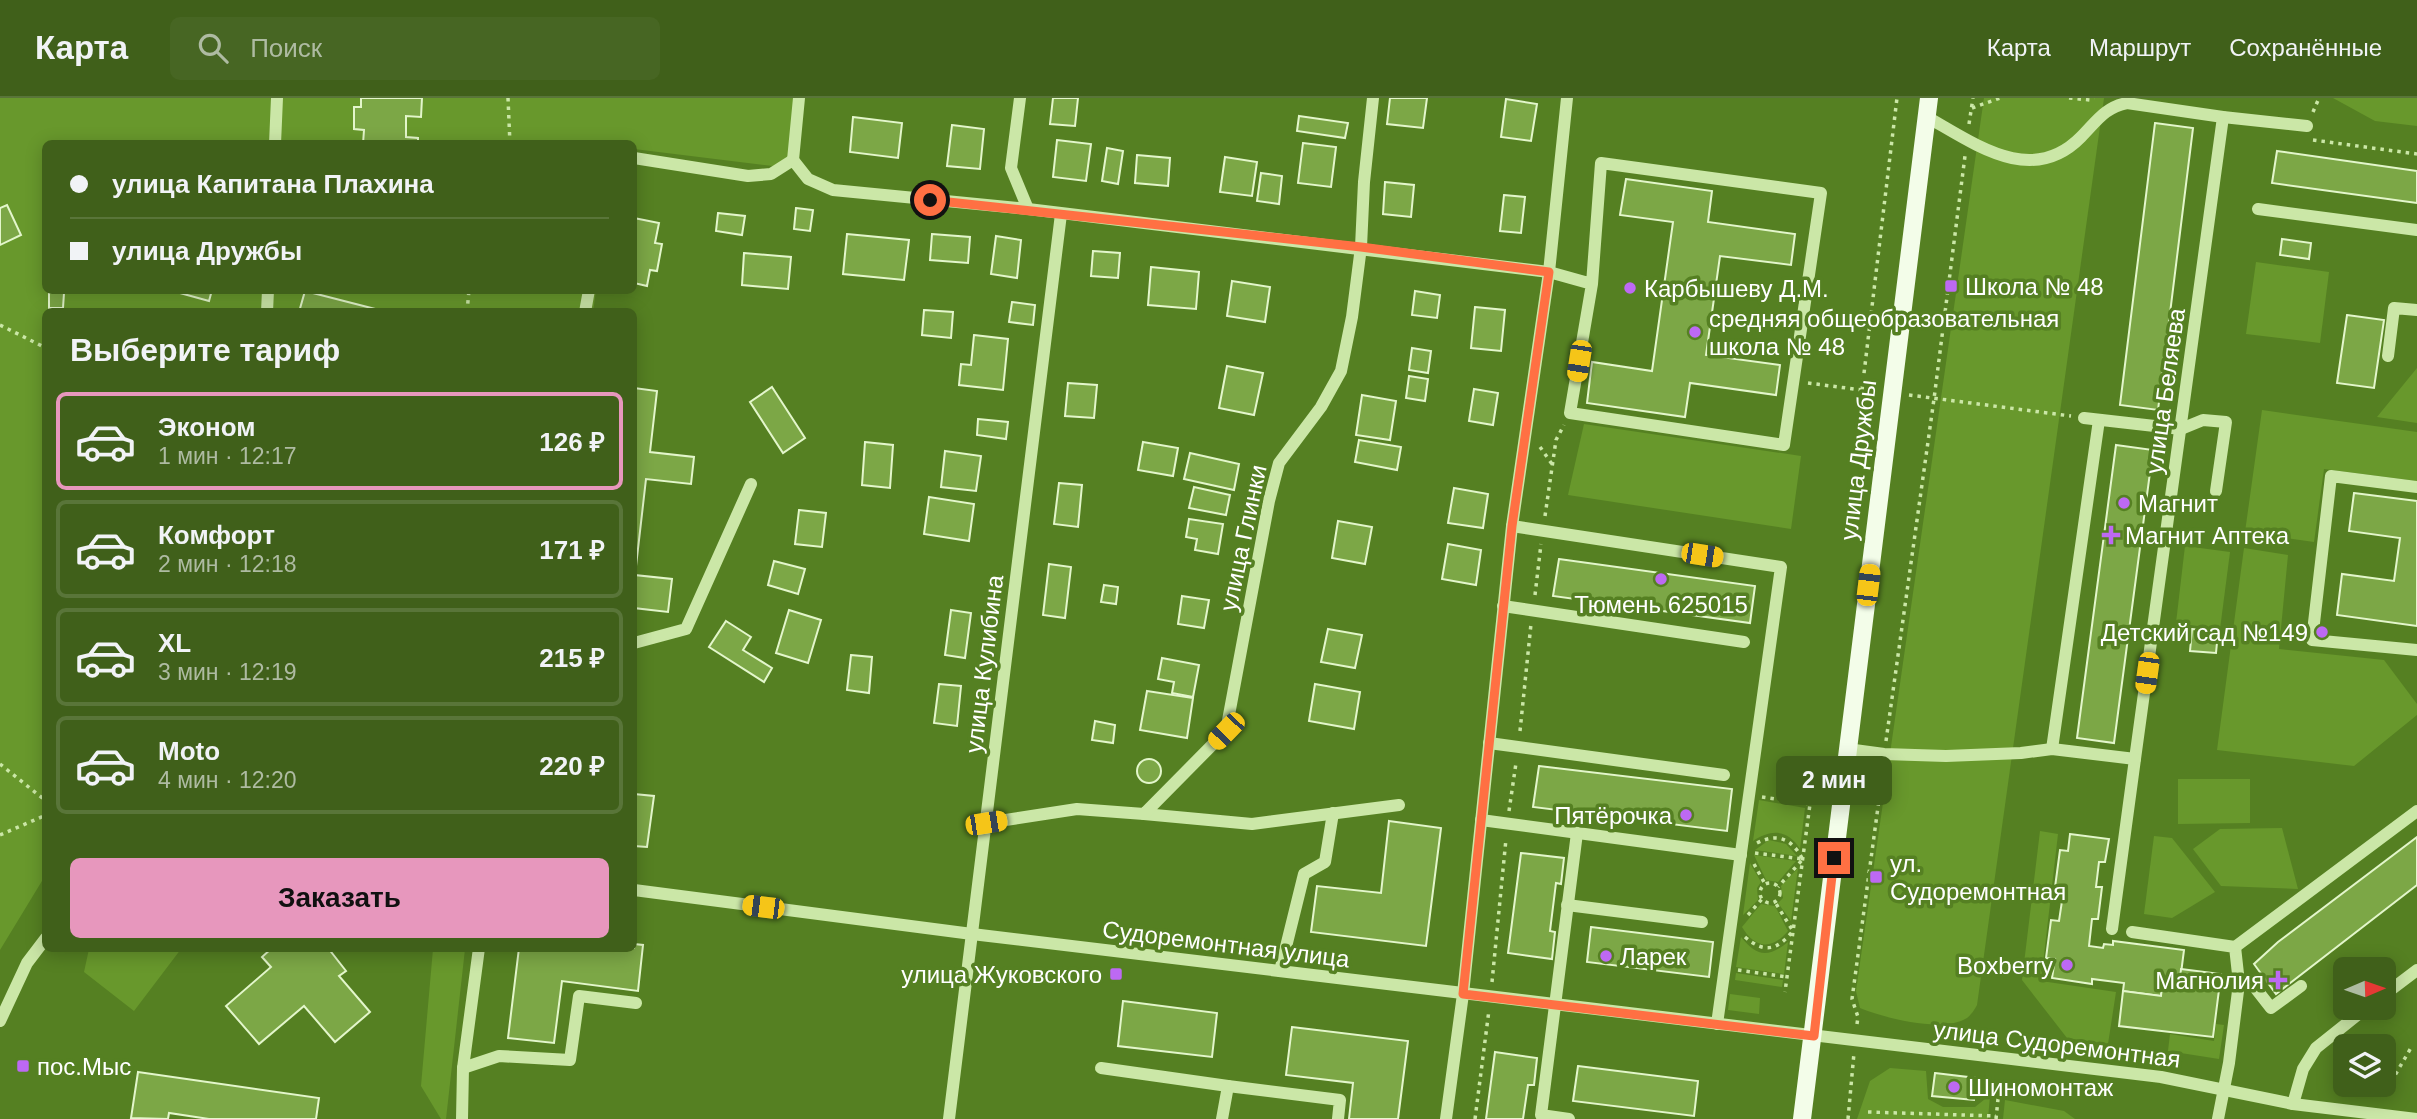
<!DOCTYPE html>
<html lang="ru">
<meta charset="utf-8">
<style>
:root{--surface:#40601a;--page:#476623;--text:#f1f3f6;--muted:#aebba2;--line:#597539;--accent:#e797bd}
body{margin:0;font-family:Arial,sans-serif;background:var(--page);color:var(--text);height:100vh;display:flex;flex-direction:column;font-size:26px;white-space:nowrap}
*{box-sizing:border-box;margin:0}
p{font-size:23px;color:var(--muted)}
.icon{flex:none;width:38px;height:38px;fill:none;stroke:currentColor;stroke-width:2;stroke-linecap:round;stroke-linejoin:round}
.map{position:relative;flex:1;overflow:hidden}
.drawer{position:absolute;left:42px;top:210px;width:595px;height:644px;display:flex;flex-direction:column;background:var(--surface);border-radius:10px;box-shadow:0 4px 18px #0003}
.drawer>*{flex:none}
.top-card{position:absolute;left:42px;top:42px;width:595px;height:154px;border-radius:10px;box-shadow:0 4px 18px #0003;display:grid;align-content:center;height:154px;padding:0 28px;background:var(--surface)}
.needle{width:46px;rotate:88deg}
.tools{position:absolute;left:2333px;top:859px;display:grid;gap:14px}
.tools a{display:grid;place-items:center;width:63px;height:63px;border-radius:10px;background:var(--surface);box-shadow:0 4px 18px #0003;font-size:35px}
.end{position:absolute;width:32px;height:32px;margin:-16px;border:9px solid #ff7043;background:#111;box-shadow:0 0 0 4px #111}
.from{border-radius:50%}
.bubble{position:absolute;height:49px;border-radius:10px;background:var(--surface);box-shadow:0 4px 18px #0003;font-size:23px;font-weight:700;line-height:49px;text-align:center}
.car{position:absolute;width:21px;height:42px;margin:-21px -10px;border-radius:9px;box-shadow:0 0 5px 2px #0007;background:linear-gradient(#f5c518 24%,#345 0 40%,#f5c518 0 76%,#345 0 86%,#f5c518 0)}
.top-card b{display:flex;align-items:center;gap:24px;height:66px;font-size:26px}
.top-card b+b{border-top:2px solid var(--line)}
.top-card i{width:18px;height:18px;background:var(--text)}
ul{padding:0;list-style:none}
li{display:flex;align-items:center;gap:21px;height:98px;margin:0 14px 10px;padding:0 14px;border:4px solid var(--line);border-radius:10px}
li div{flex:1}
li b{display:block;font-size:26px}
li em{font-style:normal;font-weight:700}
li.selected{border-color:var(--accent)}
li>.icon{width:63px;height:63px;stroke-width:1.5}
h2{padding:0 28px;font-size:32px;line-height:84px}
.primary-button{display:flex;gap:14px;margin-top:auto;padding:14px 28px}
.primary-button a{flex:1;height:80px;border-radius:10px;background:var(--accent);color:#111;font-size:28px;font-weight:700;line-height:80px;text-align:center}
header{display:flex;align-items:center;gap:42px;box-sizing:border-box;height:98px;padding:0 35px;background:var(--surface);border-bottom:2px solid var(--line)}
header strong{font-size:33px}
nav{display:flex;gap:38px;margin-inline-start:auto;font-size:24px}
.search{width:490px;height:63px;background:var(--page);display:flex;align-items:center;gap:18px;box-sizing:border-box;padding:0 24px;border-radius:10px;color:var(--muted);font-size:26px}
.map>svg:first-child{display:block}
.green{fill:#68982c}
.building{fill:#7ca746;stroke:#e3f6cb;stroke-width:2}
.lines{fill:none;stroke-linecap:round;stroke-linejoin:round}
.path{stroke:#cbe7a7;stroke-width:3.5;stroke-dasharray:3.5 5;stroke-linecap:butt}
.minor{stroke:#cbe7a7;stroke-width:12}
.major{stroke:#f3fde9;stroke-width:18}
.route{stroke:#ff7043;stroke-width:9}
.poi-dot{fill:#bd69f3;stroke:#558022;stroke-width:2.5}
.labels{text-anchor:middle;dominant-baseline:central;stroke-width:7;stroke-linejoin:round;paint-order:stroke}
.poi-label{font-size:24px;fill:#fff;stroke:#558022;text-anchor:start}
.street-label{font-size:24px;fill:#fff;stroke:#558022}
</style>
<header>
<strong>Карта</strong>
<div class="search"><svg class="icon" aria-label="search" viewBox="0 0 24 24"><circle cx="10" cy="10" r="6"/><path d="M15 15l6 6"/></svg>Поиск</div>
<nav><a>Карта</a><a>Маршрут</a><a>Сохранённые</a></nav>
</header>
<div class="map">
<svg width="2417" height="1021" viewBox="0 0 2417 1021">
<rect width="100%" height="100%" fill="#558022"/>
<g class="green">
<polygon points="0,0 794,0 788,59 773,68 634,51 634,46 46,46 46,192 596,193 593,214 46,214 45,778 0,852"/>
<path d="M 1984,0 L 2104,0 L 1977,907 C 1975,911 1971,917 1967,920 C 1943,935 1884,920 1860,910 L 1856,893 Z"/>
<polygon points="2333,0 2417,0 2417,28 2375,23"/>
<polygon points="2256,164 2329,174 2320,245 2246,236"/>
<polygon points="2417,270 2417,325 2377,319"/>
<polygon points="2262,312 2417,334 2417,383 2324,371 2314,444 2245,434"/>
<polygon points="1584,326 1801,358 1791,431 1568,397"/>
<polygon points="2185,448 2230,454 2220,531 2176,525"/>
<polygon points="2244,450 2288,457 2279,551 2384,562 2417,606 2417,617 2354,668 2217,652"/>
<polygon points="2178,681 2250,681 2250,725 2178,726"/>
<path d="M 1759,702 L 1805,710 L 1800,751 C 1788,731 1771,731 1753,743 Z"/>
<polygon points="2282,730 2298,791 2221,788 2193,751 2220,731"/>
<polygon points="2040,733 2058,736 2041,883 2116,894 2108,946 2067,940 2022,882"/>
<polygon points="2154,738 2172,740 2215,794 2172,820 2144,816"/>
<polygon points="1769,742 1786,746 1797,758 1755,752"/>
<polygon points="1754,757 1796,763 1778,784 1766,782"/>
<polygon points="1750,765 1761,784 1757,790 1758,802 1743,817"/>
<polygon points="1798,770 1791,823 1778,805 1783,800 1781,788"/>
<path d="M 1761,806 L 1775,808 L 1788,833 C 1772,852 1755,851 1742,829 Z"/>
<path d="M 1741,839 C 1757,859 1768,860 1788,844 L 1784,876 L 1736,869 Z"/>
<polygon points="89,851 89,850 181,851 134,913 84,874"/>
<polygon points="433,851 465,851 446,1021 441,1021 421,988"/>
<polygon points="1736,875 1783,882 1782,889 1735,882"/>
<polygon points="1730,896 1760,900 1759,916 1728,912"/>
<polygon points="2216,926 2224,927 2219,961 2168,953 2170,936 2214,943"/>
<polygon points="1890,970 1926,973 1928,1001 1943,1009 1975,1009 1990,997 1988,1021 1857,1021 1870,983"/>
<polygon points="2005,1002 2064,1013 2075,1021 2003,1021"/>
</g>
<g class="building">
<polygon points="361,0 422,0 421,19 406,18 406,39 418,40 418,46 363,46 364,32 354,31 354,9 361,9"/>
<polygon points="1053,0 1078,0 1075,28 1050,26"/>
<polygon points="1390,0 1427,0 1423,30 1387,26"/>
<polygon points="1506,1 1537,6 1531,43 1501,39"/>
<polygon points="1299,18 1348,25 1345,40 1297,33"/>
<polygon points="853,19 902,25 898,60 850,54"/>
<polygon points="2155,25 2193,30 2158,312 2120,307"/>
<polygon points="952,27 984,31 980,71 947,68"/>
<polygon points="1057,42 1091,46 1086,83 1053,79"/>
<polygon points="1303,45 1336,49 1331,89 1298,85"/>
<polygon points="1107,50 1123,53 1118,86 1102,83"/>
<polygon points="2277,53 2417,73 2417,105 2272,85"/>
<polygon points="1137,57 1170,60 1168,88 1135,85"/>
<polygon points="1225,59 1257,64 1252,98 1220,94"/>
<polygon points="1261,75 1282,78 1279,106 1257,103"/>
<polygon points="1626,81 1712,93 1708,124 1795,136 1791,167 1720,158 1706,257 1780,267 1776,297 1690,285 1685,319 1587,305 1592,264 1652,273 1673,124 1620,117"/>
<polygon points="1385,84 1414,87 1411,119 1383,116"/>
<polygon points="1504,97 1525,99 1521,135 1500,133"/>
<polygon points="7,107 21,137 0,147 0,110"/>
<polygon points="796,110 813,112 810,133 794,131"/>
<polygon points="718,115 745,118 742,137 716,133"/>
<polygon points="634,120 659,125 655,145 662,146 657,173 650,172 647,188 634,185"/>
<polygon points="847,136 909,142 904,182 843,176"/>
<polygon points="932,136 970,139 968,165 930,162"/>
<polygon points="996,138 1021,142 1017,180 991,176"/>
<polygon points="2282,141 2311,145 2309,161 2280,157"/>
<polygon points="1093,153 1120,155 1118,180 1091,178"/>
<polygon points="744,155 791,159 788,191 742,187"/>
<polygon points="1151,169 1199,174 1196,211 1148,207"/>
<polygon points="1232,183 1270,189 1265,224 1227,218"/>
<polygon points="169,192 212,192 209,203"/>
<polygon points="305,193 387,214 299,214"/>
<polygon points="1415,193 1440,197 1437,220 1412,217"/>
<polygon points="49,194 64,195 63,210 49,210"/>
<polygon points="1012,204 1035,207 1033,227 1009,224"/>
<polygon points="1475,209 1505,212 1501,253 1471,250"/>
<polygon points="924,212 953,214 951,240 922,237"/>
<polygon points="2347,217 2384,222 2374,290 2337,285"/>
<polygon points="974,237 1008,241 1003,292 959,287 961,266 971,267"/>
<polygon points="1412,250 1431,253 1428,275 1409,272"/>
<polygon points="1227,268 1263,275 1254,317 1219,310"/>
<polygon points="1409,278 1428,281 1425,303 1406,300"/>
<polygon points="1068,285 1097,287 1094,320 1065,318"/>
<polygon points="772,289 805,340 783,355 750,304"/>
<polygon points="634,290 657,293 650,354 694,359 691,386 646,381 635,477 672,481 668,514 634,510"/>
<polygon points="1474,291 1498,295 1493,327 1469,323"/>
<polygon points="1362,297 1396,303 1390,342 1356,337"/>
<polygon points="978,321 1008,324 1006,341 977,337"/>
<polygon points="1359,342 1401,349 1397,372 1355,364"/>
<polygon points="865,344 893,347 890,390 862,387"/>
<polygon points="1143,344 1178,350 1173,378 1138,372"/>
<polygon points="2116,347 2153,352 2114,645 2077,640"/>
<polygon points="945,353 981,358 976,393 941,389"/>
<polygon points="1190,355 1239,366 1234,392 1184,381"/>
<polygon points="1059,385 1082,387 1078,429 1054,426"/>
<polygon points="1194,389 1230,397 1226,417 1189,410"/>
<polygon points="1454,390 1488,396 1483,430 1448,425"/>
<polygon points="2354,395 2417,403 2417,528 2337,517 2342,476 2394,483 2400,440 2349,433"/>
<polygon points="929,399 974,406 969,443 924,436"/>
<polygon points="799,412 826,415 822,449 795,446"/>
<polygon points="1189,421 1223,426 1218,456 1195,452 1197,441 1186,439"/>
<polygon points="1338,423 1372,429 1365,466 1332,460"/>
<polygon points="1448,446 1481,452 1476,487 1442,481"/>
<polygon points="1559,461 1755,488 1750,525 1553,498"/>
<polygon points="774,463 805,471 798,496 768,487"/>
<polygon points="1049,466 1071,469 1065,520 1043,517"/>
<polygon points="1104,487 1118,489 1116,506 1101,504"/>
<polygon points="1182,498 1209,502 1204,530 1178,526"/>
<polygon points="789,512 821,522 808,565 776,555"/>
<polygon points="951,512 971,515 965,560 945,557"/>
<polygon points="726,523 751,539 743,552 772,570 764,584 709,549"/>
<polygon points="1328,531 1362,537 1355,570 1321,564"/>
<polygon points="2192,531 2218,534 2216,555 2190,553"/>
<polygon points="851,557 872,559 869,595 847,592"/>
<polygon points="1162,560 1199,567 1193,599 1172,595 1174,584 1158,581"/>
<polygon points="939,586 961,588 957,628 934,625"/>
<polygon points="1315,586 1360,594 1354,631 1309,623"/>
<polygon points="1147,593 1193,600 1187,640 1140,632"/>
<polygon points="1095,623 1115,627 1113,645 1092,642"/>
<circle cx="1149" cy="673" r="12"/>
<polygon points="1539,668 1732,691 1727,733 1533,709"/>
<polygon points="634,696 654,698 647,749 634,748"/>
<polygon points="1389,723 1441,730 1426,848 1311,834 1317,788 1381,795"/>
<polygon points="2070,736 2109,741 2105,764 2099,764 2096,789 2102,789 2098,821 2092,821 2089,848 2103,850 2104,846 2113,847 2113,843 2184,852 2179,891 2162,889 2161,898 2123,893 2124,885 2092,881 2092,886 2052,880 2055,861 2046,860 2051,822 2059,823 2064,790 2055,789 2060,752 2068,753"/>
<polygon points="2417,739 2417,787 2276,896 2254,866 2278,844"/>
<polygon points="1521,755 1564,760 1561,786 1556,785 1550,833 1555,834 1552,861 1508,855"/>
<polygon points="1591,829 1713,844 1709,879 1587,864"/>
<polygon points="634,846 643,847 638,893 562,883 554,945 508,940 519,850 634,850"/>
<polygon points="272,850 328,850 346,873 339,878 370,914 335,944 304,908 259,946 226,908 271,869 262,859"/>
<polygon points="2181,871 2221,876 2213,939 2119,928 2123,893 2161,898 2162,889 2179,891"/>
<polygon points="1123,903 1217,915 1212,959 1118,948"/>
<polygon points="1292,929 1408,943 1398,1021 1349,1021 1353,985 1286,977"/>
<polygon points="1495,954 1537,960 1534,987 1528,987 1523,1021 1486,1021"/>
<polygon points="1578,968 1698,983 1694,1018 1573,1003"/>
<polygon points="138,974 319,1000 316,1021 209,1021 169,1015 168,1021 131,1020"/>
<polygon points="1935,975 1976,980 1974,1002 1932,998"/>
</g>
<g class="lines">
<g class="path">
<polyline points="508,0 510,46"/>
<polyline points="2069,0 2090,2 2094,0"/>
<polyline points="1972,10 2000,0"/>
<polyline points="2313,14 2319,0"/>
<polyline points="1969,26 1973,0"/>
<polyline points="2313,42 2417,56"/>
<polyline points="467,214 469,192"/>
<polyline points="0,227 46,250"/>
<polyline points="1808,285 1877,294"/>
<polyline points="1862,292 1897,0"/>
<polyline points="1909,297 2071,318"/>
<polyline points="1540,349 1552,366"/>
<polyline points="1545,418 1556,342 1564,327"/>
<polyline points="1535,497 1541,446"/>
<polyline points="1520,633 1531,526"/>
<polyline points="1886,643 1934,301 1965,58"/>
<polyline points="0,666 46,703"/>
<polyline points="1762,699 1810,706 1785,894"/>
<polyline points="1509,713 1516,665"/>
<polyline points="0,737 46,717"/>
<path d="M 1757,745 C 1777,735 1791,740 1802,760"/>
<polyline points="1755,755 1803,761 1778,789"/>
<polyline points="1754,766 1765,786"/>
<circle cx="1770" cy="795" r="10"/>
<polyline points="1748,817 1762,801"/>
<path d="M 1745,839 C 1765,856 1777,852 1793,833 L 1775,804"/>
<polyline points="1738,872 1787,879"/>
<polyline points="1492,884 1506,741"/>
<polyline points="1857,926 1858,919 1852,901 1883,672"/>
<polyline points="2387,991 2412,948"/>
<polyline points="1868,1014 1996,1018"/>
<polyline points="1475,1021 1489,912"/>
<polyline points="1848,1021 1854,955"/>
<polyline points="1996,1021 1999,991"/>
</g>
<g class="minor">
<polyline points="1020,0 1011,70 1028,111"/>
<path d="M 1927,19 C 1975,46 2032,89 2081,39 C 2096,24 2105,9 2127,5 L 2223,19 L 2307,28"/>
<polyline points="275,46 277,0"/>
<polyline points="634,60 748,78 771,76 793,62 808,81 833,92 1028,111 1549,174 1592,186 1570,315 1784,347 1821,95 1601,65 1592,186"/>
<polyline points="793,62 799,0"/>
<polyline points="2258,111 2417,132"/>
<polyline points="267,214 268,192"/>
<polyline points="585,214 589,192"/>
<polyline points="2388,258 2394,210 2417,212"/>
<polyline points="2084,320 2181,331 2203,322 2226,324 2216,393"/>
<polyline points="2417,389 2331,378 2312,542 2417,552"/>
<polyline points="1512,428 1781,469 1717,926"/>
<polyline points="1503,508 1744,544"/>
<polyline points="634,545 686,531 751,386"/>
<polyline points="1489,645 1724,677"/>
<polyline points="1847,651 1884,656 1946,658 2021,655 2052,651 2135,661 2223,19"/>
<polyline points="2052,651 2099,322"/>
<polyline points="1144,716 1252,726 1399,707"/>
<polyline points="1481,722 1741,757"/>
<polyline points="986,725 1077,711 1144,716 1226,633 1269,403 1279,365 1321,309 1341,273 1352,219 1361,149 1364,84 1373,0"/>
<polyline points="634,792 972,836 2161,979 2293,1006 2417,1021"/>
<polyline points="1567,807 1702,824"/>
<polyline points="2112,831 2135,661"/>
<polyline points="2132,834 2235,849 2239,885 2229,965 2218,1021"/>
<polyline points="2235,849 2417,713"/>
<polyline points="1280,873 1304,776 1325,764 1333,715"/>
<polyline points="2239,885 2253,887 2271,910 2301,888"/>
<polyline points="2384,897 2417,872"/>
<polyline points="0,923 27,865 46,840"/>
<polyline points="463,970 499,958 570,962 579,898 636,905"/>
<polyline points="1101,970 1228,988"/>
<polyline points="2293,1006 2303,971 2316,950 2366,910"/>
<polyline points="462,1021 463,970 479,850"/>
<polyline points="949,1021 1061,116"/>
<polyline points="1222,1021 1228,988 1340,1002 1338,1021"/>
<polyline points="1446,1021 1463,896 1512,428 1549,174 1567,0"/>
<polyline points="1569,1021 1541,1017 1577,735"/>
</g>
<polyline class="major" points="1802,1021 1929,0"/>
</g>
<g class="lines">
<polyline class="route" points="930,102 1361,149 1549,174 1512,428 1463,896 1814,938 1834,760"/>
</g>
<g class="poi-dot">
<rect x="1944" y="181" width="14" height="14" rx="3.5"/>
<circle cx="1630" cy="190" r="7"/>
<circle cx="1695" cy="234" r="7"/>
<circle cx="2124" cy="405" r="7"/>
<path d="M2107.5 426.5h7v7h7v7h-7v7h-7v-7h-7v-7h7z"/>
<circle cx="1661" cy="481" r="7"/>
<circle cx="2322" cy="534" r="7"/>
<circle cx="1686" cy="717" r="7"/>
<rect x="1869" y="772" width="14" height="14" rx="3.5"/>
<circle cx="1606" cy="858" r="7"/>
<circle cx="2067" cy="867" r="7"/>
<rect x="1109" y="869" width="14" height="14" rx="3.5"/>
<path d="M2274.5 871.5h7v7h7v7h-7v7h-7v-7h-7v-7h7z"/>
<rect x="16" y="961" width="14" height="14" rx="3.5"/>
<circle cx="1954" cy="989" r="7"/>
</g>
<g class="labels">
<g class="poi-label">
<text x="1965" y="188">Школа № 48</text>
<text x="1644" y="190">Карбышеву Д.М.</text>
<text x="1709" y="220">средняя общеобразовательная<tspan x="1709" dy="28">школа № 48</tspan></text>
<text x="2138" y="405">Магнит</text>
<text x="2125" y="437">Магнит Аптека</text>
<text x="1661" y="506" text-anchor="middle">Тюмень 625015</text>
<text x="2308" y="534" text-anchor="end">Детский сад №149</text>
<text x="1672" y="717" text-anchor="end">Пятёрочка</text>
<text x="1890" y="765">ул.<tspan x="1890" dy="28">Судоремонтная</tspan></text>
<text x="1620" y="858">Ларек</text>
<text x="2053" y="867" text-anchor="end">Boxberry</text>
<text x="1102" y="876" text-anchor="end">улица Жуковского</text>
<text x="2264" y="882" text-anchor="end">Магнолия</text>
<text x="37" y="968">пос.Мыс</text>
<text x="1968" y="989">Шиномонтаж</text>
</g>
<g class="street-label">
<text transform="translate(2165 293) rotate(-82)">улица Беляева</text>
<text transform="translate(1858 362) rotate(-83)">улица Дружбы</text>
<text transform="translate(1243 440) rotate(-78)">улица Глинки</text>
<text transform="translate(984 566) rotate(-83)">улица Кулибина</text>
<text transform="translate(1226 846) rotate(7)">Судоремонтная улица</text>
<text transform="translate(2057 946) rotate(7)">улица Судоремонтная</text>
</g>
</g>
</svg>
<div class="tools">
<a><svg class="needle" viewBox="-14 -14 28 28"><path d="M0-13l5 13h-10z" fill="#e53935"/><path d="M0 13l5-13h-10z" fill="#aebba2"/></svg></a>
<a><svg class="icon" aria-label="layers" viewBox="0 0 24 24"><path d="M12 4l9 5-9 5-9-5zM3 14l9 5 9-5"/></svg></a>
</div>
<i class="end from" style="left:930px;top:102px"></i>
<i class="end" style="left:1834px;top:760px"></i>
<div class="bubble" style="left:1776px;top:658px;width:116px">2 мин</div>
<i class="car" style="left:1579px;top:263px;rotate:189deg"></i>
<i class="car" style="left:1702px;top:457px;rotate:99deg"></i>
<i class="car" style="left:1868px;top:487px;rotate:7deg"></i>
<i class="car" style="left:2147px;top:575px;rotate:188deg"></i>
<i class="car" style="left:1226px;top:633px;rotate:224deg"></i>
<i class="car" style="left:986px;top:725px;rotate:81deg"></i>
<i class="car" style="left:763px;top:809px;rotate:277deg"></i>
<div class="top-card">
<b><i class="from"></i>улица Капитана Плахина</b>
<b><i></i>улица Дружбы</b>
</div>
<section class="drawer">
<h2>Выберите тариф</h2>
<ul>
<li class="selected"><svg class="icon" aria-label="car" viewBox="0 0 24 24"><path d="M5 17H2v-5l4-1 3-4h7l3 4 3 1v5h-3M9 17h6M6 11h13"/><circle cx="7" cy="17" r="2"/><circle cx="17" cy="17" r="2"/></svg><div><b>Эконом</b><p>1 мин · 12:17</p></div><em>126 ₽</em></li>
<li><svg class="icon" aria-label="car" viewBox="0 0 24 24"><path d="M5 17H2v-5l4-1 3-4h7l3 4 3 1v5h-3M9 17h6M6 11h13"/><circle cx="7" cy="17" r="2"/><circle cx="17" cy="17" r="2"/></svg><div><b>Комфорт</b><p>2 мин · 12:18</p></div><em>171 ₽</em></li>
<li><svg class="icon" aria-label="car" viewBox="0 0 24 24"><path d="M5 17H2v-5l4-1 3-4h7l3 4 3 1v5h-3M9 17h6M6 11h13"/><circle cx="7" cy="17" r="2"/><circle cx="17" cy="17" r="2"/></svg><div><b>XL</b><p>3 мин · 12:19</p></div><em>215 ₽</em></li>
<li><svg class="icon" aria-label="car" viewBox="0 0 24 24"><path d="M5 17H2v-5l4-1 3-4h7l3 4 3 1v5h-3M9 17h6M6 11h13"/><circle cx="7" cy="17" r="2"/><circle cx="17" cy="17" r="2"/></svg><div><b>Moto</b><p>4 мин · 12:20</p></div><em>220 ₽</em></li>
</ul>
<div class="primary-button"><a>Заказать</a></div>
</section>
</div>
